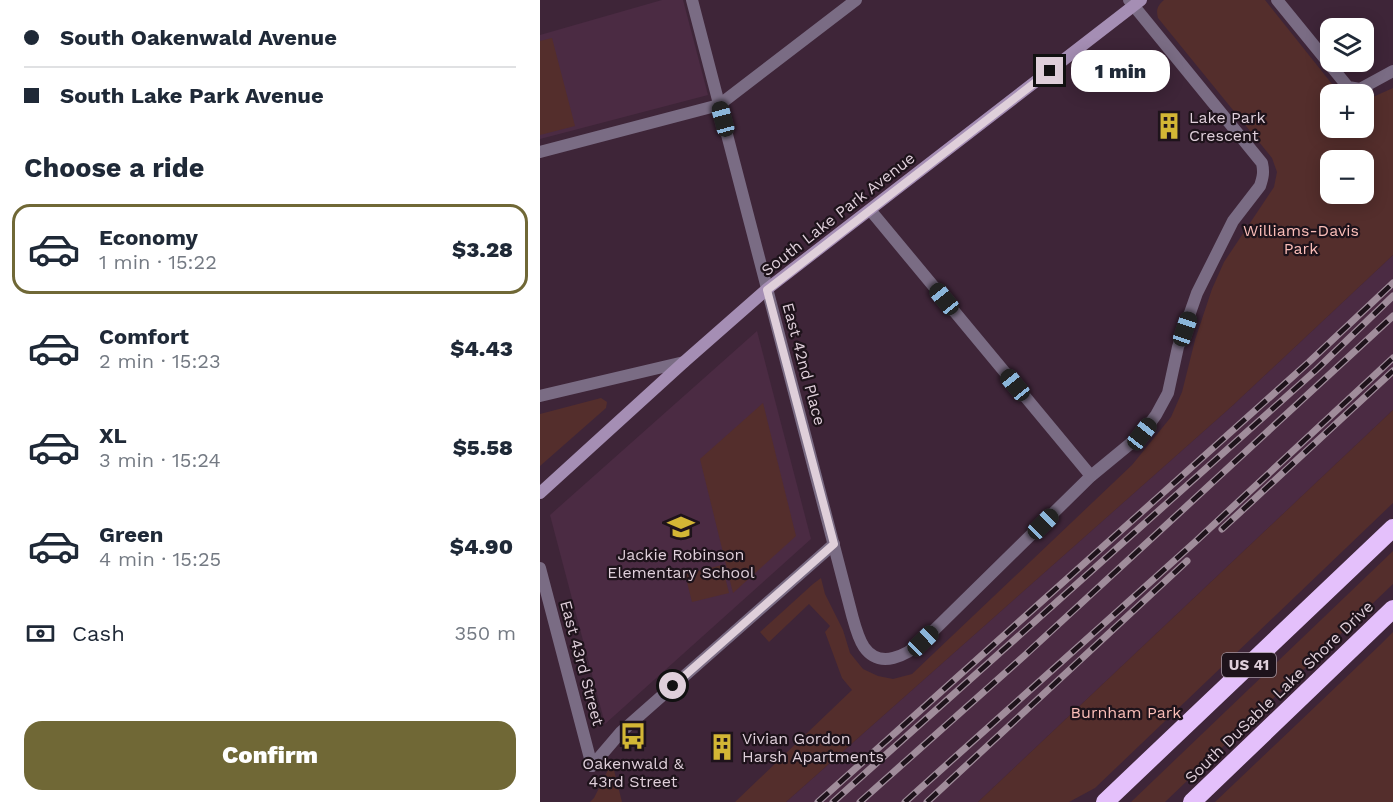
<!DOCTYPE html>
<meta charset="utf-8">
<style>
:root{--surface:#fff;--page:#f2f2f3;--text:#1f2937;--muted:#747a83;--line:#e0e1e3;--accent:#706836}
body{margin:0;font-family:"Work Sans",sans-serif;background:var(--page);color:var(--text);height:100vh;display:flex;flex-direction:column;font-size:22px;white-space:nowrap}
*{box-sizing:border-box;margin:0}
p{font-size:20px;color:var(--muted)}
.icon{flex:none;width:33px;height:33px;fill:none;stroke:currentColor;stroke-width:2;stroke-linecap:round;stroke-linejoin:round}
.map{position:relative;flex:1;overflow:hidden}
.sheet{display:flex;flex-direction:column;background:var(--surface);width:540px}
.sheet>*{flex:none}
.banner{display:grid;align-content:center;height:132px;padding:0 24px;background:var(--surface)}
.buttons{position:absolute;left:780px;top:18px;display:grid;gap:12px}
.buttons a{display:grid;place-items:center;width:54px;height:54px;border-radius:12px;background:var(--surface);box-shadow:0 3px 15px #0003;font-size:30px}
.end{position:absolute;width:27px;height:27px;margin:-14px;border:8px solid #dfcfda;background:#111;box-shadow:0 0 0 3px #111}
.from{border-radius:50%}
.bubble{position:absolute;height:42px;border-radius:18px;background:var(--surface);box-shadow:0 3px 15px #0003;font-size:20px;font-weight:800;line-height:42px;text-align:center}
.car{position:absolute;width:18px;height:36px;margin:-18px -9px;border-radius:8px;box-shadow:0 0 4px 2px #0007;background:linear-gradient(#222 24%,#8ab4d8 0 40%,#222 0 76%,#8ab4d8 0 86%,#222 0)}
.banner b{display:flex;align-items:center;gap:21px;height:57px;font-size:22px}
.banner b+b{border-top:2px solid var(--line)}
.banner i{width:15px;height:15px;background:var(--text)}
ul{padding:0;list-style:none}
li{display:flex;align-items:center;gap:18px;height:90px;margin:0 12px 9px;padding:0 12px;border:3px solid transparent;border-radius:18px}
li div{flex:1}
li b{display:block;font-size:22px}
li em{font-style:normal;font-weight:800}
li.current{border-color:var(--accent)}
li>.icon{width:54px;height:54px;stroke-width:1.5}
h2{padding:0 24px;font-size:27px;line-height:72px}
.pay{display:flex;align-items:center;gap:15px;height:66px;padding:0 24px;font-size:22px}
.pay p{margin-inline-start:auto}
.button{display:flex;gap:12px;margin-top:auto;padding:12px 24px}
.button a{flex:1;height:69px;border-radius:18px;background:var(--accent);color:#fff;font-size:24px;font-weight:800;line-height:69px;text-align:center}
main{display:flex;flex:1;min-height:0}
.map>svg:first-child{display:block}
.built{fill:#4b2b43}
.green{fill:#542e2c;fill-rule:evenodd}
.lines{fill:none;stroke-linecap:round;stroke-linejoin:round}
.street{stroke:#7a6c84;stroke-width:12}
.secondary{stroke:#a58eb4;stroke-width:12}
.highway{stroke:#e4c0fb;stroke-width:18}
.rail-casing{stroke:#a08d9b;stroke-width:7}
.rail{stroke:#1e131b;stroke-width:4.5;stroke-dasharray:14;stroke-linecap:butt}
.route{stroke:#dfcfda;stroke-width:8}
.labels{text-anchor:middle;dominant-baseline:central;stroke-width:4.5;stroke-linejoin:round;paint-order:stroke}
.shield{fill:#1e131b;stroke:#a597a1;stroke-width:1.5}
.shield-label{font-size:15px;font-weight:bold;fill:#dfcfda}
.poi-label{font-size:16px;fill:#dfcfda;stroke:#1e131b;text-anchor:start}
.street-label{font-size:16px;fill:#dfcfda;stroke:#1e131b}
.park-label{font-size:16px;fill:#fabdb8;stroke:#1e131b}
</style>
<main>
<section class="sheet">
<div class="banner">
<b><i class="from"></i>South Oakenwald Avenue</b>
<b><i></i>South Lake Park Avenue</b>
</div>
<h2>Choose a ride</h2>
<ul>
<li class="current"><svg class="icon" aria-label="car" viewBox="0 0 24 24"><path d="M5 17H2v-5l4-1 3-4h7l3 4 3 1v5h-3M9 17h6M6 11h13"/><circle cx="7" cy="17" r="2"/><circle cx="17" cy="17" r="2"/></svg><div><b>Economy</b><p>1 min · 15:22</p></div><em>$3.28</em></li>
<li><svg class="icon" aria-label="car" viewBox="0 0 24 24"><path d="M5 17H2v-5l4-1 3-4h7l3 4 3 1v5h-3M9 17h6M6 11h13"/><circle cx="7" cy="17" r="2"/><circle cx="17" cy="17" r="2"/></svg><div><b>Comfort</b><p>2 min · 15:23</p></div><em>$4.43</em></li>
<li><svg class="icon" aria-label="car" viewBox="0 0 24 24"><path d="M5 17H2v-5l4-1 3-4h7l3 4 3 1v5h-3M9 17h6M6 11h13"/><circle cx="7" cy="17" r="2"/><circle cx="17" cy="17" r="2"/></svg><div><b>XL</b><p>3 min · 15:24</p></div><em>$5.58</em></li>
<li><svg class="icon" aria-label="car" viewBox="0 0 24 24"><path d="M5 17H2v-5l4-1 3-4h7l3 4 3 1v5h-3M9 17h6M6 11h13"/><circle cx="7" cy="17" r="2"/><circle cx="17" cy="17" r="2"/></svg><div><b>Green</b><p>4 min · 15:25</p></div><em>$4.90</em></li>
</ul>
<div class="pay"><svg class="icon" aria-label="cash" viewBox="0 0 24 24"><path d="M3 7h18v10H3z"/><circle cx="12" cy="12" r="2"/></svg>Cash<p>350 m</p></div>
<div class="button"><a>Confirm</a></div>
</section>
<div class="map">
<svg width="853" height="802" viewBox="0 0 853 802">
<rect width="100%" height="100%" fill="#3e2538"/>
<g class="built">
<polygon points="122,0 143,0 168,95 0,139 0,35"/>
<polygon points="853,255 853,410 438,802 246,802 691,407"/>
<polygon points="217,331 271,539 65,724 10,515"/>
</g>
<g class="green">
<path d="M 624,0 L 725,0 L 800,94 L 790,94 L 790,128 L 824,128 L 824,101 L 853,88 L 853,255 L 691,407 L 246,802 L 195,802 L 312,690 L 302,678 L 285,632 L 290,626 L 269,604 L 229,642 L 220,632 L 273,584 L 281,578 L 285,594 L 303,630 L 310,653 L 323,669 L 338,676 L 353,679 L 372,674 L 592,465 L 631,417 L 642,392 L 655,340 L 672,289 L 684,262 L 734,187 L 737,172 L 732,158 L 618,18 C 616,10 617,6 624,0 ZM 790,160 L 824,160 L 824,194 L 790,194 Z"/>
<polygon points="12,38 35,126 0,135 0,41"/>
<polygon points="61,398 67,402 66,408 0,466 0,414"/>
<polygon points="223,403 256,536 193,593 160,459"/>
<polygon points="853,410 853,503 555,788 529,802 438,802"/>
<polygon points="853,551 853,584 625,802 591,802"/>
<polygon points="182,565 189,593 152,602 145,574"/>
<polygon points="853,632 853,802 675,802 840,645"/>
<polygon points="72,762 82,802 50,802 54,798"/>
</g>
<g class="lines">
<g class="street">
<path d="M 152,0 L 312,615 C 315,626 318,638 324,647 C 340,670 367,655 383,641 L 551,476 L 602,434 L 616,415 L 628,393 L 638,347 L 657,293 L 693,221 L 720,186 C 723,177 724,172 722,163 L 589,0"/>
<polyline points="737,0 808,87 820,89 853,71"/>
<polyline points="0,152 179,105 316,0"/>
<polyline points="331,211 551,476"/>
<polyline points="0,396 144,362"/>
<polyline points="0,568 52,766"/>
<polyline points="52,766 81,732 294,544"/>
</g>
<polyline class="secondary" points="0,493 144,362 227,289 601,0"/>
<g class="highway">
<polyline points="565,802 853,528"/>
<polyline points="652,802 853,609"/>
</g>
<defs>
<g id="rail">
<polyline points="682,529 853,371"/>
<polyline points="278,802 769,362 853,283"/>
<polyline points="293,802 776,370 853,296"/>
<polyline points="320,802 484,656 853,316"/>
<polyline points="365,802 655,542 853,358"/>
<polyline points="387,802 647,561"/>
</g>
</defs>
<use href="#rail" class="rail-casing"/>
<use href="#rail" class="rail"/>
</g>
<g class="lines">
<polyline class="route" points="133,686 294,544 227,290 510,71"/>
</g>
<defs>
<symbol id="building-bare" viewBox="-9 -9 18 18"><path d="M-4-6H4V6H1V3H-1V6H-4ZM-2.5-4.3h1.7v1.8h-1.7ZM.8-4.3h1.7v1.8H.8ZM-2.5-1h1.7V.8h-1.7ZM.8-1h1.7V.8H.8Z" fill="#d3b635" stroke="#1e131b" stroke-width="2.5" paint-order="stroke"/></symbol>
<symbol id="school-bare" viewBox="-9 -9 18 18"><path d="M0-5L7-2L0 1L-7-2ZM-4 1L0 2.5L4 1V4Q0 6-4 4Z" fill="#d3b635" stroke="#1e131b" stroke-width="2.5" paint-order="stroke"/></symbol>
<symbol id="bus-bare" viewBox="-9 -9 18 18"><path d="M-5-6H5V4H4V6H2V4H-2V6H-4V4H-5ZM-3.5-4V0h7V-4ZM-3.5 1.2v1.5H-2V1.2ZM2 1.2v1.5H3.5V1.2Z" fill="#d3b635" stroke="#1e131b" stroke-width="2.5" paint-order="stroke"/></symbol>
</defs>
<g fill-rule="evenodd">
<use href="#building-bare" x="610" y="107" width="38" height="38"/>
<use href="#school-bare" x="122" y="508" width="38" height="38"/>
<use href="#bus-bare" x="74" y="717" width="38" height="38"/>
<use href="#building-bare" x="163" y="728" width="38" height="38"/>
</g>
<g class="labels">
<rect class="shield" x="682" y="653" width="54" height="24" rx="4.5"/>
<g class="shield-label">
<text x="709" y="665">US 41</text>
</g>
<g class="poi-label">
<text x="649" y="117">Lake Park<tspan x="649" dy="18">Crescent</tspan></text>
<text x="141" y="554" text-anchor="middle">Jackie Robinson<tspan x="141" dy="18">Elementary School</tspan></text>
<text x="202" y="738">Vivian Gordon<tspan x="202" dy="18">Harsh Apartments</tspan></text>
<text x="93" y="763" text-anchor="middle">Oakenwald &amp;<tspan x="93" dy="18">43rd Street</tspan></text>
</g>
<g class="street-label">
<text transform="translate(298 214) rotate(-38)">South Lake Park Avenue</text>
<text transform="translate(264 364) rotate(75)">East 42nd Place</text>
<text transform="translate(42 663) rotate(75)">East 43rd Street</text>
<text transform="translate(739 692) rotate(-44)">South DuSable Lake Shore Drive</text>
</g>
<g class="park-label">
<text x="761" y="230">Williams-Davis<tspan x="761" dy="18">Park</tspan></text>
<text x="586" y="712">Burnham Park</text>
</g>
</g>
</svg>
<div class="buttons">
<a><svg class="icon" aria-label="layers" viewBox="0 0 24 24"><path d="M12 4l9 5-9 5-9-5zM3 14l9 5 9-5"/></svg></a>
<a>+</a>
<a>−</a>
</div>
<i class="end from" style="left:133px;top:686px"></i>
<i class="end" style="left:510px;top:71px"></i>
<div class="bubble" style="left:531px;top:50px;width:99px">1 min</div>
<i class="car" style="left:183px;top:119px;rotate:345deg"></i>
<i class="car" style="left:404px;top:299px;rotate:321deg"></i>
<i class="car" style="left:645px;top:329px;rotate:19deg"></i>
<i class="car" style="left:475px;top:385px;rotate:321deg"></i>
<i class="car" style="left:602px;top:434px;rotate:38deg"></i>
<i class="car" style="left:503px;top:524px;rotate:45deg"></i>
<i class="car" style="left:383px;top:641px;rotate:46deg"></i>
</div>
</main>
